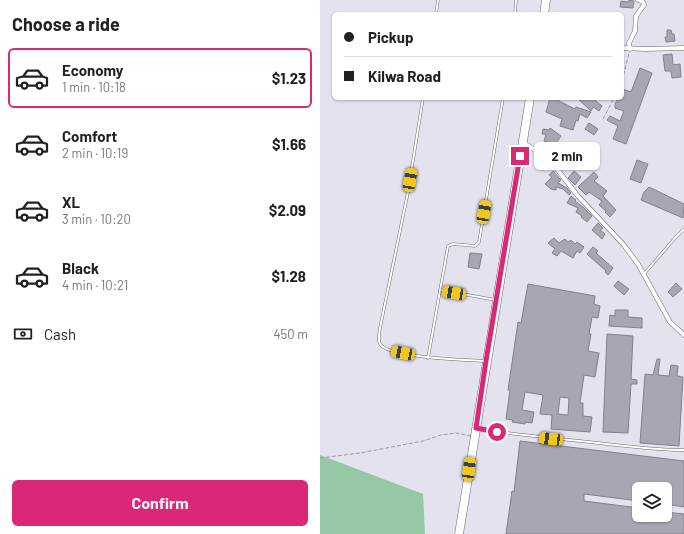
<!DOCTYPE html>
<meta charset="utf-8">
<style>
:root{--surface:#fff;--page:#f2f2f2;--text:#202124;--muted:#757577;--line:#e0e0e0;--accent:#db2777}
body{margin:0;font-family:Barlow,sans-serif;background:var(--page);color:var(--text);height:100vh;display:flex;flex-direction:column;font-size:15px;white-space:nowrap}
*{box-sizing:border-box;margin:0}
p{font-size:13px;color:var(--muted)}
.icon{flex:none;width:22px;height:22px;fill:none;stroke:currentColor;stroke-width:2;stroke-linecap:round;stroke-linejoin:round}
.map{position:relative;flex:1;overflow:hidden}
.details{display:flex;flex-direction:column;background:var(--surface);width:320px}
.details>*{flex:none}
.guide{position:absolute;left:12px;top:12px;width:292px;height:88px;border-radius:6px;box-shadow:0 1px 3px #0004;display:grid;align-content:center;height:88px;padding:0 12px;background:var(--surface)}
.tools{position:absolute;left:312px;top:482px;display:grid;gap:8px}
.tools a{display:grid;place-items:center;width:40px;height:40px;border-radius:6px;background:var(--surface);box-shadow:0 1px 3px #0004;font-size:20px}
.end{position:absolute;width:18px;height:18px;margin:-9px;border:5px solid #db2777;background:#fff;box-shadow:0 0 0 2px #fff}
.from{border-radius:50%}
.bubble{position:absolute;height:28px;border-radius:6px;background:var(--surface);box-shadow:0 1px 3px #0004;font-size:13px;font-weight:700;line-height:28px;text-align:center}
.car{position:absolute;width:12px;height:24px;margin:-12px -6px;border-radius:5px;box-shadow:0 0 3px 1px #0007;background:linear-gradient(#f5c518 24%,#345 0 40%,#f5c518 0 76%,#345 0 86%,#f5c518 0)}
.guide b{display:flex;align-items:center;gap:14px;height:38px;font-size:15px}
.guide b+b{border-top:1px solid var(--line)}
.guide i{width:10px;height:10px;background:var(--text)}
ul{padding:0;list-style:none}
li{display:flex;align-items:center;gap:12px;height:60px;margin:0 8px 6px;padding:0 4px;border:2px solid transparent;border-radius:6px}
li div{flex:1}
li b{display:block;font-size:15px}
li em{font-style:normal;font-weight:700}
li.current{border-color:var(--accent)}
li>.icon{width:36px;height:36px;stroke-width:1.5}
h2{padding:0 12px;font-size:18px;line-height:48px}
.pay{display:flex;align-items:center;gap:10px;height:44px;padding:0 12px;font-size:15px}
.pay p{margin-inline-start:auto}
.primary-button{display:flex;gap:8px;margin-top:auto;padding:8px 12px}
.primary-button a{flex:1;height:46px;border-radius:6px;background:var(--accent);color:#fff;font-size:16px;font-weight:700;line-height:46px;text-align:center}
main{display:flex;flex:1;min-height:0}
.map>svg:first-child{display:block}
.green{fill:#95c8a5}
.building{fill:#a6a7b2;stroke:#81818c;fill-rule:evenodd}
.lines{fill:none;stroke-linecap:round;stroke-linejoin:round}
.lane-casing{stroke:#676670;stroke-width:3}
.street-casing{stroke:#676670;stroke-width:5}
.highway-casing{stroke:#676670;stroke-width:9}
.path{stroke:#9a99a3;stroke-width:1;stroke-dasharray:4 2;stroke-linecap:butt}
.lane{stroke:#fff;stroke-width:2}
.street{stroke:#fff;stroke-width:4}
.highway{stroke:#fff;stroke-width:8}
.route{stroke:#db2777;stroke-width:5}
</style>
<main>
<section class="details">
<h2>Choose a ride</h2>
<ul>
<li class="current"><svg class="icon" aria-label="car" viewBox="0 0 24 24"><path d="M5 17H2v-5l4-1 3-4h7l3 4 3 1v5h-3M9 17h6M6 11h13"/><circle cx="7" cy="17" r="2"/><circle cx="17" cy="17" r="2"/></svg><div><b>Economy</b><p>1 min · 10:18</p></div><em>$1.23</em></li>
<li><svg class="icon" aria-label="car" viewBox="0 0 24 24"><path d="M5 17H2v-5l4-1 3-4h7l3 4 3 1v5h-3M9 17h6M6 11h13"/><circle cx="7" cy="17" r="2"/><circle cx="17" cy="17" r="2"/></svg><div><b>Comfort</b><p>2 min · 10:19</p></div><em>$1.66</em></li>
<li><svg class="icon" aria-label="car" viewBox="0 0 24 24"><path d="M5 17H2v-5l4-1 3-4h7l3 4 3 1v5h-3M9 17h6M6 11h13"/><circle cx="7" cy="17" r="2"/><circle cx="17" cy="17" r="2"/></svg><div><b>XL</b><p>3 min · 10:20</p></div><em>$2.09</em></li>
<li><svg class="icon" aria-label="car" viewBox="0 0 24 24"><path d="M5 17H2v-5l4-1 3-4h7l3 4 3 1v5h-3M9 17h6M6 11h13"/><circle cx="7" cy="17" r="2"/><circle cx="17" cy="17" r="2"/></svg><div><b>Black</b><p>4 min · 10:21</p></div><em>$1.28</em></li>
</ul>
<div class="pay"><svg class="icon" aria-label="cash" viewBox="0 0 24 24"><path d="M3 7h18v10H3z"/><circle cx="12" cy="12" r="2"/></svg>Cash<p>450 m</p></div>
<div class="primary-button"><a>Confirm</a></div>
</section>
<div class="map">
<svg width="364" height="534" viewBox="0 0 364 534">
<rect width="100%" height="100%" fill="#e3e2ee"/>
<polygon class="green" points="0,455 103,494 105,534 0,534"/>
<g class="building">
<polygon points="309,0 314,1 313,8 300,7 301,1 308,2"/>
<polygon points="347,30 351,30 352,34 354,34 355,41 346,42 345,37 347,37"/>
<polygon points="352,54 353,65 360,64 361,77 352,78 351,71 345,71 343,55"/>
<polygon points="320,68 332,73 306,144 293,139 298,126 287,120 290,116 300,121 304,111 295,108 295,104 298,98 302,98 302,89 311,92"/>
<polygon points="230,98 235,98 235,99 255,109 256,107 271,112 267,118 260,114 258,121 256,120 253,130 240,126 242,119 226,112"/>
<polygon points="257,98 272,98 282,106 279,111 273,107 271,111"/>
<polygon points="269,123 278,129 274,135 265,129"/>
<polygon points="230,128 241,136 235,145 237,146 234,150 240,155 237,159 223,147 227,142 224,141 226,134 222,134 223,129 229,130"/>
<polygon points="317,160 328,164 321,183 310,179"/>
<polygon points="233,171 241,180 238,183 247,188 251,193 249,195 243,189 236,187 236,190 231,189 225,184 232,177 229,175"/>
<polygon points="254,171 261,177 255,185 248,178"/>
<polygon points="274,172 278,177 274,181 287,191 283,196 296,210 290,217 285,212 286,211 279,205 282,201 269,192 266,195 258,187"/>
<polygon points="329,187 364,204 363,218 321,200 324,192"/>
<polygon points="251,196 256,200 255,201 263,207 272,216 267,222 261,217 262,216 256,212 258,208 247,203"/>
<polygon points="278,223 283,228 280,230 285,234 282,239 272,230"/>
<polygon points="234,238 239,243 245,239 248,242 251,240 255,244 257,242 264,247 260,253 257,251 253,258 241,251 237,256 232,253 235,249 228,243"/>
<polygon points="273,247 278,251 276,253 293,268 288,275 285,272 286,271 267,254"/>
<polygon points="150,253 162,254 159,269 148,267"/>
<polygon points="298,281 309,289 304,295 294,286"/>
<polygon points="356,283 362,289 353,297 348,292"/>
<path d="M 208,284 L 275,296 L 274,304 L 280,306 L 278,318 L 272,317 L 269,334 L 271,334 L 268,351 L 279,353 L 275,377 L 264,375 L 260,403 L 263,403 L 263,416 L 272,417 L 270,432 L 231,429 L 232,415 L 220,414 L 223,395 L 205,392 L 202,410 L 214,412 L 212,423 L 205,422 L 205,424 L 192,422 L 193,420 L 186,419 L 190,390 L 188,390 L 198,322 L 201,323 ZM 240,397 L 249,398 L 248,415 L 238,414 Z"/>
<polygon points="295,310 308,310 308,317 322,318 322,328 289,326 290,315 295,316"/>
<polygon points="287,334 313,336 311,379 317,380 317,384 311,384 308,433 283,432"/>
<polygon points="337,359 340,359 338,375 349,376 351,365 358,366 357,376 363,377 359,446 320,443 325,374 333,375"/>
<polygon points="200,441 364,461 364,507 345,504 345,489 319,489 319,501 264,494 264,501 319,508 319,515 345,515 345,512 364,514 364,534 186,534 192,491 194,492"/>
</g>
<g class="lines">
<defs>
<g id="lane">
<polyline points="116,14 118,0"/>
<polyline points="195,14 196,0"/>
<path d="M 103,98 L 88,192 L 61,323 C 60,329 57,339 60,344 C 68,358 148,360 165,361"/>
<polyline points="324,274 355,238 364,229"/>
<polyline points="120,290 176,300"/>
<polyline points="108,358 128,246 133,244 155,246 159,242 183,98"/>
<path d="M 158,429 C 198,435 238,439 278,443 C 306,446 335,450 364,450"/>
</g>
<g id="street">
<polyline points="302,48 326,49 364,48"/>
<polyline points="310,49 309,43 315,31 316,16 324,5 323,2 318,0"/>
<polyline points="203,142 222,155 234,165 257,195 303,244 318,264 350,322 364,335"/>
</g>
<g id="highway">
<polyline points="224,14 226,0"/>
<polyline points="139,534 210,98"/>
</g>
</defs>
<use href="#lane" class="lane-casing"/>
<use href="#street" class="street-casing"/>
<use href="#highway" class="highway-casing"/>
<g class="path">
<polyline points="302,81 309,53"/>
<polyline points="283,119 294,98"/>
<polyline points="0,458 40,453 103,441 121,435 136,433 150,436"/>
</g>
<use href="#lane" class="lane"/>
<use href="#street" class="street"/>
<use href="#highway" class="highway"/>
</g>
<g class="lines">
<polyline class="route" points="177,432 156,428 166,361 200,156"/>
</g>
</svg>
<div class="tools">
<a><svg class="icon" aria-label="layers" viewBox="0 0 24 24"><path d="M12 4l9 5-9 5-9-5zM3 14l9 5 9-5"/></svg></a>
</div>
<i class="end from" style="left:177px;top:432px"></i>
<i class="end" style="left:200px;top:156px"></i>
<div class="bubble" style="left:214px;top:142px;width:66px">2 min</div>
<i class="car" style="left:90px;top:180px;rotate:10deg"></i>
<i class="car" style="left:164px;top:212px;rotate:10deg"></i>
<i class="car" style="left:134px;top:293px;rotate:280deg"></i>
<i class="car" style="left:83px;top:353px;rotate:281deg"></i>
<i class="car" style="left:231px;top:439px;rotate:277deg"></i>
<i class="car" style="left:149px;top:469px;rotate:8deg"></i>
<div class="guide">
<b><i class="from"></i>Pickup</b>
<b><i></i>Kilwa Road</b>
</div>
</div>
</main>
